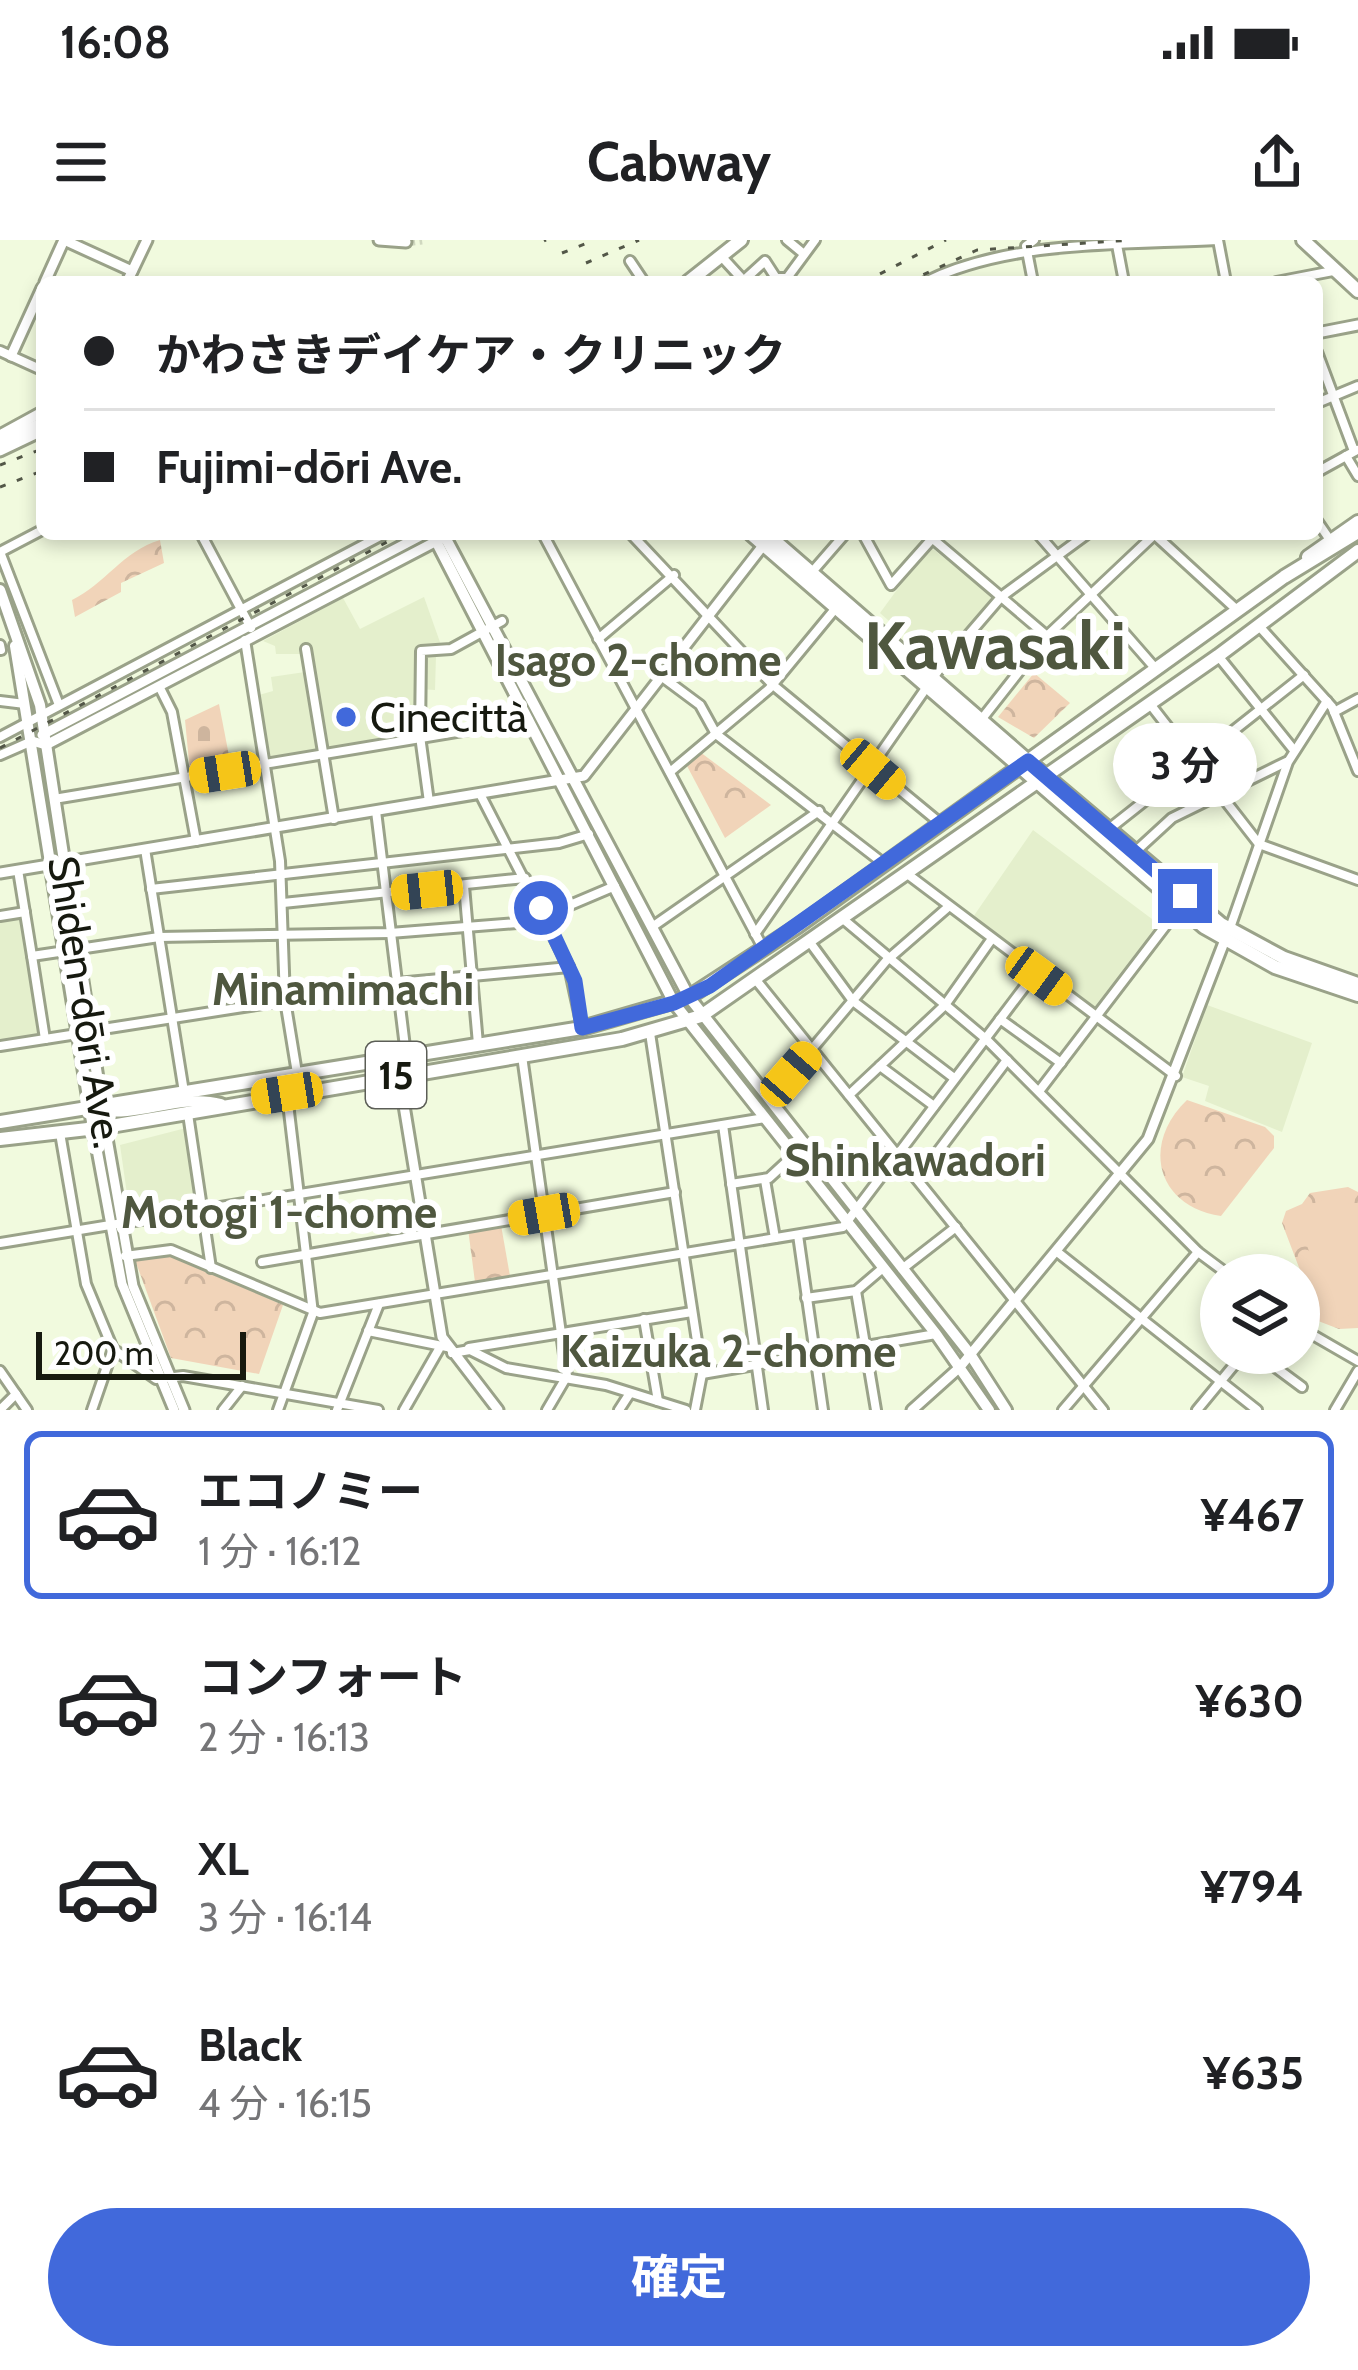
<!DOCTYPE html>
<html lang="ja">
<meta charset="utf-8">
<style>
:root{--surface:#fff;--page:#f6f6f6;--text:#202124;--muted:#757577;--line:#e0e0e0;--accent:#4169db}
body{margin:0;font-family:Cabin,"Noto Sans JP",sans-serif;background:var(--page);color:var(--text);height:100vh;display:flex;flex-direction:column;font-size:45px;white-space:nowrap}
*{box-sizing:border-box;margin:0}
p{font-size:39px;color:var(--muted)}
.icon{flex:none;width:66px;height:66px;fill:none;stroke:currentColor;stroke-width:2;stroke-linecap:round;stroke-linejoin:round}
.map{position:relative;height:1170px;overflow:hidden}
.details{display:flex;flex-direction:column;background:var(--surface);flex:1}
.details>*{flex:none}
.banner{position:absolute;left:36px;top:36px;width:1287px;height:264px;border-radius:18px;box-shadow:0 6px 18px #0003;display:grid;align-content:center;height:264px;padding:0 48px;background:var(--surface)}
.buttons{position:absolute;left:1200px;top:1014px;display:grid;gap:24px}
.buttons a{display:grid;place-items:center;width:120px;height:120px;border-radius:50%;background:var(--surface);box-shadow:0 6px 18px #0003;font-size:60px}
.scale{position:absolute;left:36px;bottom:30px;width:210px;box-sizing:border-box;padding-left:12px;border:6px solid #16190f;border-top:0;font-size:33px;line-height:42px;white-space:nowrap;color:#16190f;-webkit-text-stroke:9px #fff;paint-order:stroke}
.end{position:absolute;width:54px;height:54px;margin:-27px;border:15px solid #4169db;background:#fff;box-shadow:0 0 0 6px #fff}
.from{border-radius:50%}
.bubble{position:absolute;height:84px;border-radius:42px;background:var(--surface);box-shadow:0 6px 18px #0003;font-size:39px;font-weight:700;line-height:84px;text-align:center}
.car{position:absolute;width:36px;height:72px;margin:-36px -18px;border-radius:15px;box-shadow:0 0 9px 3px #0007;background:linear-gradient(#f5c518 24%,#345 0 40%,#f5c518 0 76%,#345 0 86%,#f5c518 0)}
.banner b{display:flex;align-items:center;gap:42px;height:114px;font-size:45px}
.banner b+b{border-top:3px solid var(--line)}
.banner i{width:30px;height:30px;background:var(--text)}
ul{padding:21px 0 0;list-style:none}
li{display:flex;align-items:center;gap:36px;height:168px;margin:0 24px 18px;padding:0 24px;border:6px solid transparent;border-radius:18px}
li div{flex:1}
li b{display:block;font-size:45px}
li em{font-style:normal;font-weight:700}
li.on{border-color:var(--accent)}
li>.icon{width:108px;height:108px;stroke-width:1.5}
.button{display:flex;gap:24px;margin-top:auto;padding:24px 48px}
.button a{flex:1;height:138px;border-radius:72px;background:var(--accent);color:#fff;font-size:48px;font-weight:700;line-height:138px;text-align:center}
.status{display:flex;justify-content:space-between;align-items:center;height:84px;padding:0 60px;background:var(--surface);direction:ltr}
.status svg{height:33px;fill:currentColor}
header{display:flex;justify-content:space-between;align-items:center;height:156px;padding:0 48px;background:var(--surface);font-size:54px;font-weight:700}
.map>svg:first-child{display:block}
.built{fill:#e4efcc}
.cemetery{fill:url(#cemetery-stones)}
.park{fill:url(#park-crowns)}
.pitch{fill:#f1d4b9}
.lines{fill:none;stroke-linecap:round;stroke-linejoin:round}
.tertiary-tunnel{stroke:#d0d8bf;stroke-width:9;stroke-dasharray:9 4.5;stroke-linecap:butt}
.minor-casing{stroke:#9aa289;stroke-width:14}
.tertiary-casing{stroke:#9aa289;stroke-width:15}
.secondary-casing{stroke:#9aa289;stroke-width:16}
.primary-casing{stroke:#9aa289;stroke-width:18}
.trunk-casing{stroke:#9aa289;stroke-width:18}
.minor{stroke:#fff;stroke-width:8}
.tertiary{stroke:#fff;stroke-width:9}
.secondary{stroke:#fff;stroke-width:10}
.primary{stroke:#fff;stroke-width:12}
.trunk{stroke:#fff;stroke-width:12}
.rail{stroke:#535748;stroke-width:3;stroke-dasharray:6 12;stroke-linecap:butt}
.route{stroke:#4169db;stroke-width:15}
.poi-dot{fill:#4169db;stroke:#fff;stroke-width:4.5}
.labels{text-anchor:middle;dominant-baseline:central;stroke-width:12;stroke-linejoin:round;paint-order:stroke}
.shield{fill:#fff;stroke:#5c5e57;stroke-width:3}
.shield-label{font-size:39px;font-weight:bold;fill:#16190f}
.poi-label{font-size:42px;fill:#16190f;stroke:#fff;text-anchor:start}
.street-label{font-size:42px;fill:#16190f;stroke:#fff}
.neighbourhood-label{font-size:45px;font-weight:bold;fill:#4f573f;stroke:#fff}
.town-label{font-size:66px;font-weight:bold;fill:#4f573f;stroke:#fff}
</style>
<div class="status"><b>16:08</b><svg viewBox="0 0 49 12"><path d="M0 12V9h3v3zM5 12V6h3v6zM10 12V3h3v9zM15 12V0h3v12zM26 1h20v11H26zM47 4h2v5h-2z"/></svg></div>
<header><svg class="icon" aria-label="menu" viewBox="0 0 24 24"><path d="M4 6h16M4 12h16M4 18h16"/></svg>Cabway<svg class="icon" aria-label="share" viewBox="0 0 24 24"><path d="M12 15V3M7 8l5-5 5 5M5 13v7h14v-7"/></svg></header>
<div class="map">
<svg width="1358" height="1170" viewBox="0 0 1358 1170">
<defs>
<pattern id="cemetery-stones" width="16" height="16" patternUnits="userSpaceOnUse" patternTransform="scale(3)"><rect width="16" height="16" fill="#f1d4b9"/><path d="M2 7V4a2 2 0 0 1 4 0v3zM10 15v-3a2 2 0 0 1 4 0v3z" fill="#ceb59e"/></pattern>
<pattern id="park-crowns" width="20" height="18" patternUnits="userSpaceOnUse" patternTransform="scale(3)"><rect width="20" height="18" fill="#f1d4b9"/><path d="M2 6a3 3 0 1 1 6 0M12 15a3 3 0 1 1 6 0" fill="none" stroke="#ceb59e"/></pattern>
</defs>
<rect width="100%" height="100%" fill="#f1fade"/>
<g class="built">
<polygon points="929,306 993,356 938,424 880,373"/>
<polygon points="424,357 441,405 469,395 473,405 436,416 435,450 419,449 415,496 268,518 259,455 273,451 271,437 305,432 300,414 276,414 275,406 263,401 343,358 360,389"/>
<polygon points="1033,590 1160,685 1096,770 971,680"/>
<polygon points="20,675 41,793 0,800 0,678"/>
<polygon points="1207,765 1312,803 1282,892 1205,861 1209,846 1182,837"/>
<polygon points="186,888 200,964 130,975 120,905"/>
</g>
<polygon class="cemetery" points="219,464 231,526 190,532 185,480"/>
<g class="park">
<path d="M 160,300 L 164,323 L 121,343 L 121,352 L 75,377 L 72,360 C 105,344 123,311 160,300 Z"/>
<polygon points="1034,433 1070,463 1034,498 998,477"/>
<polygon points="700,512 771,565 725,598 686,524"/>
<path d="M 1187,860 L 1265,887 L 1274,896 L 1274,908 L 1221,976 C 1156,966 1141,904 1187,860 Z"/>
<polygon points="1348,947 1358,952 1358,1088 1339,1089 1313,1079 1316,1072 1282,983 1286,971 1302,964 1310,953"/>
<polygon points="501,985 510,1036 475,1042 468,989"/>
<polygon points="168,1013 283,1065 259,1134 171,1118 135,1020"/>
</g>
<polygon class="pitch" points="1344,952 1358,990 1358,1072 1335,1081 1294,971"/>
<g class="lines">
<polyline class="tertiary-tunnel" points="406,2 422,0"/>
<defs>
<g id="minor">
<polyline points="787,0 804,14"/>
<polyline points="1218,0 1226,42"/>
<polyline points="1117,5 1124,42"/>
<polyline points="722,17 744,41"/>
<polyline points="630,21 644,42"/>
<polyline points="776,38 787,38 815,0"/>
<polyline points="742,42 765,21 776,38"/>
<path d="M 925,42 C 1009,0 1123,5 1217,0"/>
<polyline points="1033,42 1026,6 1034,0"/>
<polyline points="1276,42 1333,31"/>
<polyline points="0,111 42,130"/>
<polyline points="1317,112 1354,211"/>
<polyline points="1317,163 1358,146"/>
<polyline points="1346,216 1358,236"/>
<polyline points="1317,232 1357,210"/>
<polyline points="1317,281 1330,300"/>
<polyline points="42,290 0,312 59,465"/>
<polyline points="201,294 251,388"/>
<polyline points="543,294 763,708"/>
<polyline points="631,294 773,445 940,583"/>
<polyline points="863,294 891,345 930,301"/>
<polyline points="927,294 1047,396"/>
<polyline points="1038,294 1155,428"/>
<polyline points="1154,294 1237,370"/>
<polyline points="812,332 845,294"/>
<polyline points="1259,386 1332,467 1358,531"/>
<polyline points="598,399 674,335"/>
<polyline points="245,400 280,621 285,760 297,833"/>
<polyline points="0,405 1,410"/>
<polyline points="306,409 334,579"/>
<polyline points="1219,417 1293,509"/>
<polyline points="661,436 700,465 716,494 883,623"/>
<polyline points="159,446 172,472 196,601"/>
<polyline points="0,461 25,464"/>
<polyline points="1150,464 1259,604 1358,640"/>
<polyline points="1334,472 1358,459"/>
<polyline points="981,480 1047,396 1155,294"/>
<polyline points="0,497 384,294"/>
<polyline points="0,515 32,501"/>
<polyline points="670,532 769,449 835,369"/>
<polyline points="480,554 569,727 582,787"/>
<polyline points="54,559 529,480"/>
<polyline points="429,562 420,496 421,411 451,409 502,381"/>
<polyline points="376,571 406,815"/>
<polyline points="1109,589 1304,435"/>
<polyline points="145,609 184,852"/>
<polyline points="1135,612 1172,578 1286,522"/>
<polyline points="18,630 32,716"/>
<polyline points="906,633 1176,836"/>
<polyline points="464,646 478,804"/>
<polyline points="151,649 559,603 589,594"/>
<polyline points="283,663 525,638"/>
<polyline points="0,676 25,672"/>
<polyline points="843,679 986,799 1198,1012 1229,1035"/>
<polyline points="652,687 819,571"/>
<polyline points="1230,688 1288,522 1327,461"/>
<polyline points="755,694 940,428 1001,357 1087,294"/>
<polyline points="809,701 853,761 954,838"/>
<polyline points="756,740 1103,1170"/>
<polyline points="1000,779 1061,823"/>
<polyline points="90,791 397,743 569,727"/>
<polyline points="650,793 702,1134 695,1170"/>
<polyline points="45,799 32,716 159,697 390,693 530,682 615,646"/>
<polyline points="0,806 77,794"/>
<polyline points="522,816 567,1136 547,1170"/>
<polyline points="880,826 934,866"/>
<polyline points="1040,850 1179,668"/>
<polyline points="849,855 945,765 991,700"/>
<polyline points="770,859 886,721 947,668"/>
<polyline points="188,874 211,1028"/>
<polyline points="723,885 763,1170"/>
<polyline points="60,893 86,1044 113,1109 92,1170"/>
<polyline points="918,938 1007,820"/>
<polyline points="765,940 775,998"/>
<polyline points="731,944 769,938 794,915"/>
<polyline points="798,995 823,1170"/>
<polyline points="0,1003 765,878"/>
<polyline points="1056,1011 1257,1170"/>
<polyline points="125,1016 171,1010 320,1073 843,987 1035,733"/>
<polyline points="262,1022 675,952"/>
<polyline points="902,1029 956,987"/>
<polyline points="856,1051 876,1170"/>
<polyline points="806,1058 856,1051 883,1028"/>
<polyline points="644,1079 658,1161"/>
<polyline points="1299,1087 1358,1121"/>
<polyline points="368,1091 447,1107"/>
<polyline points="469,1108 692,1072"/>
<polyline points="113,1109 156,1139 183,1136 378,1170"/>
<polyline points="452,1113 470,1110 506,1128 606,1145 686,1170"/>
<polyline points="1256,1113 1302,1147"/>
<polyline points="0,1131 27,1170"/>
<polyline points="702,1134 936,1094"/>
<polyline points="0,1170 16,1154"/>
<polyline points="223,1170 242,1146"/>
<polyline points="278,1170 313,1073 287,855"/>
<polyline points="337,1170 379,1064"/>
<polyline points="404,1170 439,1109"/>
<polyline points="619,1170 630,1153"/>
<polyline points="1063,1170 1198,1012"/>
<polyline points="1197,1170 1244,1113"/>
<polyline points="1335,1170 1358,1131"/>
</g>
<g id="tertiary">
<polyline points="64,0 132,31"/>
<polyline points="379,0 406,2"/>
<polyline points="45,42 64,0"/>
<polyline points="127,42 147,0"/>
<polyline points="1317,93 1358,85"/>
<polyline points="11,116 42,48"/>
<polyline points="0,195 42,172"/>
<polyline points="0,203 42,182"/>
<polyline points="0,211 42,191"/>
<polyline points="42,495 424,294"/>
<polyline points="32,501 46,505 450,294"/>
<polyline points="0,633 584,536 765,303"/>
<polyline points="399,835 442,1097 498,1170"/>
<polyline points="105,887 133,1046 184,1170"/>
<polyline points="93,888 122,1044 174,1170"/>
<polyline points="912,1170 960,1127 1148,899 1226,697"/>
</g>
<g id="secondary">
<polyline points="445,297 689,757 970,1114 1006,1170"/>
<polyline points="436,301 674,763 936,1094 989,1170"/>
<polyline points="0,350 40,465 105,887"/>
<polyline points="15,406 93,888"/>
<path d="M 97,870 C 139,878 179,853 221,864"/>
</g>
<g id="primary">
<polyline points="688,42 741,0"/>
<polyline points="751,294 1020,527"/>
<polyline points="767,294 1028,521"/>
</g>
<g id="trunk">
<polyline points="1303,0 1358,51"/>
<polyline points="1308,317 1358,282"/>
<polyline points="1028,521 1221,684 1284,718 1358,744"/>
<polyline points="1020,527 1204,687 1275,727 1358,755"/>
<polyline points="0,882 582,788 689,757 798,686 1284,337 1358,292"/>
<polyline points="0,899 105,887 622,799 701,776 1218,416 1358,311"/>
</g>
</defs>
<use href="#minor" class="minor-casing"/>
<use href="#tertiary" class="tertiary-casing"/>
<use href="#secondary" class="secondary-casing"/>
<use href="#primary" class="primary-casing"/>
<use href="#trunk" class="trunk-casing"/>
<use href="#minor" class="minor"/>
<use href="#tertiary" class="tertiary"/>
<use href="#secondary" class="secondary"/>
<use href="#primary" class="primary"/>
<use href="#trunk" class="trunk"/>
<g class="rail">
<polyline points="544,1 546,0"/>
<polyline points="562,13 595,0"/>
<polyline points="586,23 639,0"/>
<polyline points="864,42 946,0"/>
<polyline points="907,42 977,10 1133,0"/>
<polyline points="0,225 42,209"/>
<polyline points="0,247 42,231"/>
<polyline points="0,508 402,294"/>
</g>
</g>
<g class="lines">
<polyline class="route" points="541,668 575,741 582,788 674,763 710,746 1028,521 1185,656"/>
</g>
<circle class="poi-dot" cx="346" cy="477" r="12"/>
<g class="labels">
<rect class="shield" x="366" y="802" width="60" height="66" rx="9"/>
<g class="shield-label">
<text x="396" y="835">15</text>
</g>
<g class="poi-label">
<text x="370" y="477">Cinecittà</text>
</g>
<g class="street-label">
<text transform="translate(86 762) rotate(81)">Shiden-dōri Ave.</text>
</g>
<g class="neighbourhood-label">
<text x="638" y="420">Isago 2-chome</text>
<text x="343" y="749">Minamimachi</text>
<text x="915" y="920">Shinkawadori</text>
<text x="279" y="972">Motogi 1-chome</text>
<text x="728" y="1111">Kaizuka 2-chome</text>
</g>
<g class="town-label">
<text x="995" y="405">Kawasaki</text>
</g>
</g>
</svg>
<div class="buttons">
<a><svg class="icon" aria-label="layers" viewBox="0 0 24 24"><path d="M12 4l9 5-9 5-9-5zM3 14l9 5 9-5"/></svg></a>
</div>
<div class="scale">200 m</div>
<i class="end from" style="left:541px;top:668px"></i>
<i class="end" style="left:1185px;top:656px"></i>
<div class="bubble" style="left:1113px;top:483px;width:144px">3 分</div>
<i class="car" style="left:873px;top:529px;rotate:130deg"></i>
<i class="car" style="left:225px;top:532px;rotate:261deg"></i>
<i class="car" style="left:427px;top:650px;rotate:264deg"></i>
<i class="car" style="left:1039px;top:736px;rotate:126deg"></i>
<i class="car" style="left:791px;top:834px;rotate:41deg"></i>
<i class="car" style="left:287px;top:853px;rotate:261deg"></i>
<i class="car" style="left:544px;top:974px;rotate:260deg"></i>
<div class="banner">
<b><i class="from"></i>かわさきデイケア・クリニック</b>
<b><i></i>Fujimi-dōri Ave.</b>
</div>
</div>
<section class="details">
<ul>
<li class="on"><svg class="icon" aria-label="car" viewBox="0 0 24 24"><path d="M5 17H2v-5l4-1 3-4h7l3 4 3 1v5h-3M9 17h6M6 11h13"/><circle cx="7" cy="17" r="2"/><circle cx="17" cy="17" r="2"/></svg><div><b>エコノミー</b><p>1 分 · 16:12</p></div><em>¥467</em></li>
<li><svg class="icon" aria-label="car" viewBox="0 0 24 24"><path d="M5 17H2v-5l4-1 3-4h7l3 4 3 1v5h-3M9 17h6M6 11h13"/><circle cx="7" cy="17" r="2"/><circle cx="17" cy="17" r="2"/></svg><div><b>コンフォート</b><p>2 分 · 16:13</p></div><em>¥630</em></li>
<li><svg class="icon" aria-label="car" viewBox="0 0 24 24"><path d="M5 17H2v-5l4-1 3-4h7l3 4 3 1v5h-3M9 17h6M6 11h13"/><circle cx="7" cy="17" r="2"/><circle cx="17" cy="17" r="2"/></svg><div><b>XL</b><p>3 分 · 16:14</p></div><em>¥794</em></li>
<li><svg class="icon" aria-label="car" viewBox="0 0 24 24"><path d="M5 17H2v-5l4-1 3-4h7l3 4 3 1v5h-3M9 17h6M6 11h13"/><circle cx="7" cy="17" r="2"/><circle cx="17" cy="17" r="2"/></svg><div><b>Black</b><p>4 分 · 16:15</p></div><em>¥635</em></li>
</ul>
<div class="button"><a>確定</a></div>
</section>
